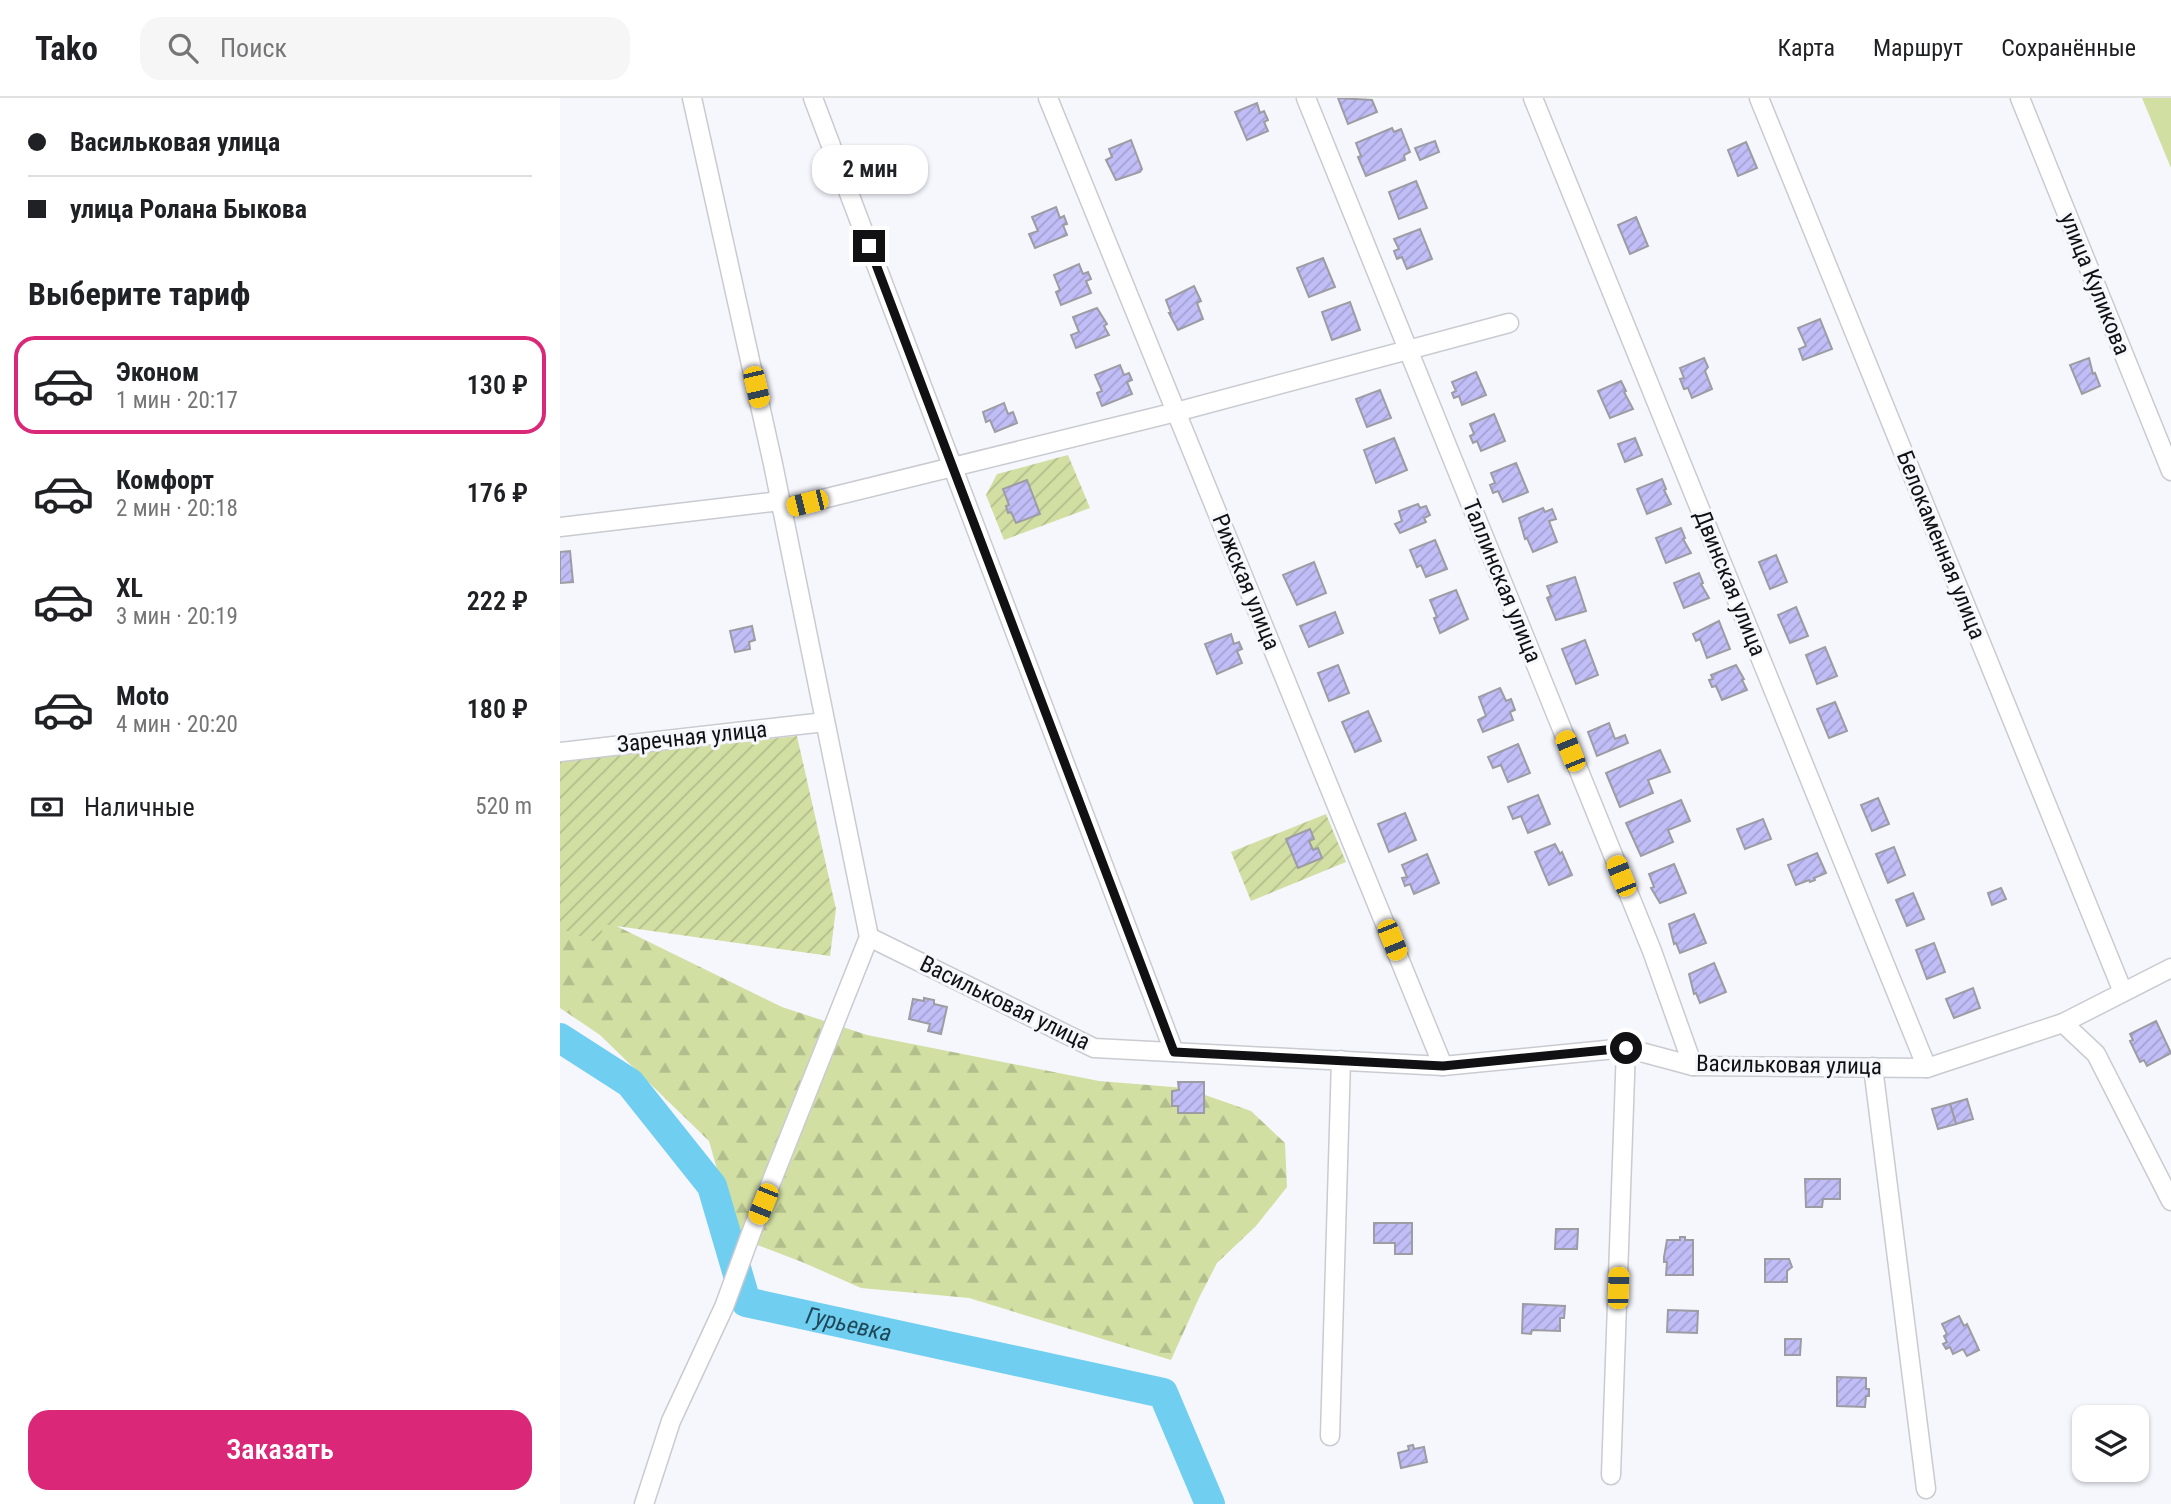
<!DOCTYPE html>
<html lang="ru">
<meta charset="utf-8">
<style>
:root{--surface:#fff;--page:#f6f6f6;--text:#202124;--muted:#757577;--line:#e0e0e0;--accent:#db2777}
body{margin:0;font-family:"Roboto Condensed",sans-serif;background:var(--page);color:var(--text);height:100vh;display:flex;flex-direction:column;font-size:26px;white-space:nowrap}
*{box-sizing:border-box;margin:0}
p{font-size:23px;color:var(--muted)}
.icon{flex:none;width:38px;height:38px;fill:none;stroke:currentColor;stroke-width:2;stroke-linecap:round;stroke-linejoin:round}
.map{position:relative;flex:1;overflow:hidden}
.drawer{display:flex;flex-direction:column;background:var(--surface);width:560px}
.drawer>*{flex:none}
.hud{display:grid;align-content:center;height:154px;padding:0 28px;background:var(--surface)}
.controls{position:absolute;left:1512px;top:1307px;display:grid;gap:14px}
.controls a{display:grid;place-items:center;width:77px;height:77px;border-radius:14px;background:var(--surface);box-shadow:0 2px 5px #0004;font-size:35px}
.end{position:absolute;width:32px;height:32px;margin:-16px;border:9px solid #111113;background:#fff;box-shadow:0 0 0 4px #fff}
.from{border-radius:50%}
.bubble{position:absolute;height:49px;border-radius:21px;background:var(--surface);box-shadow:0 2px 5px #0004;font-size:23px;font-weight:600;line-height:49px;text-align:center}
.car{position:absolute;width:21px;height:42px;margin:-21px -10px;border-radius:9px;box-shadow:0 0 5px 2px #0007;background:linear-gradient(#f5c518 24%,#345 0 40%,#f5c518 0 76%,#345 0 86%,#f5c518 0)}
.hud b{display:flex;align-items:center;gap:24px;height:66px;font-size:26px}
.hud b+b{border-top:2px solid var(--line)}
.hud i{width:18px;height:18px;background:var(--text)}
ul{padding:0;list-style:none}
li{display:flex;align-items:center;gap:21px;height:98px;margin:0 14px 10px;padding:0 14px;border:4px solid transparent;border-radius:21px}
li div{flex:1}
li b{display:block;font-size:26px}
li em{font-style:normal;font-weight:600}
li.selected{border-color:var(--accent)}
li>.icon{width:63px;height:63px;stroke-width:1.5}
h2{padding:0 28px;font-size:32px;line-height:84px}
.pay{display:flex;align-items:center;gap:18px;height:77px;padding:0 28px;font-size:26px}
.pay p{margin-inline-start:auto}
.button{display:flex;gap:14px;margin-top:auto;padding:14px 28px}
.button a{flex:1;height:80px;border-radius:21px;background:var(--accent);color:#fff;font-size:28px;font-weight:600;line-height:80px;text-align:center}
header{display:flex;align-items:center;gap:42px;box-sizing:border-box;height:98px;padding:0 35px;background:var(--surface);border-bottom:2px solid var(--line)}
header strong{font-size:33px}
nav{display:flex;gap:38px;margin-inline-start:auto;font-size:24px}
.search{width:490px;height:63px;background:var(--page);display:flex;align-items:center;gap:18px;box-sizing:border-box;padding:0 24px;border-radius:21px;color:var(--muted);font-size:26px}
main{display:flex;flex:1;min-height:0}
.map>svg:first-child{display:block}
.green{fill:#d1dfa3}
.forest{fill:url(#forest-firs)}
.garden{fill:url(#garden-furrows)}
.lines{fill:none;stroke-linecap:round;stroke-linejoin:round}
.river{stroke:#70cef0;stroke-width:30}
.building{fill:url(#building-hatch);stroke:#9c9ca2;stroke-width:2}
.minor-casing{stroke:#cacbd1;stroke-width:21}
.minor{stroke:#fff;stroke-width:18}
.route{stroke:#111113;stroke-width:9}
.labels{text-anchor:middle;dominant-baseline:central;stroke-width:6;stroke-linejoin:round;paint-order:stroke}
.street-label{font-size:23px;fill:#111113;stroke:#f6f7fd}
.water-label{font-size:24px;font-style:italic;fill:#1e4857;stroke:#f6f7fd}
</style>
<header>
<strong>Tako</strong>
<div class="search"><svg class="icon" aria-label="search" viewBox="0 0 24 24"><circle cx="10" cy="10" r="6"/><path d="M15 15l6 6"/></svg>Поиск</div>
<nav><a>Карта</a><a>Маршрут</a><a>Сохранённые</a></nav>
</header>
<main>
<section class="drawer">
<div class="hud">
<b><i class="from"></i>Васильковая улица</b>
<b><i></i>улица Ролана Быкова</b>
</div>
<h2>Выберите тариф</h2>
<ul>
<li class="selected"><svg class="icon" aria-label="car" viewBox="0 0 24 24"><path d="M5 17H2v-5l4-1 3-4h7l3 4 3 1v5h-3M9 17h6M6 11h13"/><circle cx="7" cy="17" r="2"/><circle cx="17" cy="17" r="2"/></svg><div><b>Эконом</b><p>1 мин · 20:17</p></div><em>130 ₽</em></li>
<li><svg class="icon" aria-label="car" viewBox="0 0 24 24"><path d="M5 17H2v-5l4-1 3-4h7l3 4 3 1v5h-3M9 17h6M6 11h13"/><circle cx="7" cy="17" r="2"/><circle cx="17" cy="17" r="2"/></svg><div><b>Комфорт</b><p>2 мин · 20:18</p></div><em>176 ₽</em></li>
<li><svg class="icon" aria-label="car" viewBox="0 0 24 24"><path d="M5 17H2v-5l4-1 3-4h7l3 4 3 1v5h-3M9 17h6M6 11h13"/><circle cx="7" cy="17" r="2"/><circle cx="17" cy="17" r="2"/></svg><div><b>XL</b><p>3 мин · 20:19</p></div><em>222 ₽</em></li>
<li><svg class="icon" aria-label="car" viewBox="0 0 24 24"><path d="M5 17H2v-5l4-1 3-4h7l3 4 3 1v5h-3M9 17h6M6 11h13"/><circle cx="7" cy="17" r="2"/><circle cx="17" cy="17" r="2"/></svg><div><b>Moto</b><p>4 мин · 20:20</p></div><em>180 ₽</em></li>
</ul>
<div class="pay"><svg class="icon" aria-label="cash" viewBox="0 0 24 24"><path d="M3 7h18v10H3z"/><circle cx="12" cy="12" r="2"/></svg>Наличные<p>520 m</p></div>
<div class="button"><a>Заказать</a></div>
</section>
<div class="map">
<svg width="1611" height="1406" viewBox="0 0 1611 1406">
<defs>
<pattern id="forest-firs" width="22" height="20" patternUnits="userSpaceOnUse" patternTransform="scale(1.75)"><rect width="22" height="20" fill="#d1dfa3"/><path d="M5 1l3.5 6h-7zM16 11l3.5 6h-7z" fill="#b2be8b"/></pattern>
<pattern id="garden-furrows" width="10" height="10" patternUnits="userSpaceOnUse" patternTransform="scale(1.75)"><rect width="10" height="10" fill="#d1dfa3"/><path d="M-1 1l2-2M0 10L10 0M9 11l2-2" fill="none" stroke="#b2be8b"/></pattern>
<pattern id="building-hatch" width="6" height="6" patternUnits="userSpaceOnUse" patternTransform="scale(1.75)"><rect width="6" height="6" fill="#c0bdf7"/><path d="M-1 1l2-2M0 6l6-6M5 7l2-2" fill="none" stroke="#a4a1d3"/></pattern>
</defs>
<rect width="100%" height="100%" fill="#f6f7fd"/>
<polygon class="green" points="1582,0 1611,0 1611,70"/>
<polygon class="forest" points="0,805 34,817 222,909 307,937 539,983 625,990 691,1013 725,1045 727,1089 696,1128 657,1165 639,1200 611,1262 409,1200 301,1190 242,1164 176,1139 149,1043 40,937 0,910"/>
<g class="garden">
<polygon points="508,357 530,410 444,442 426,397 437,376"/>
<polygon points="237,638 276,811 270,858 42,826 42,847 0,830 0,664"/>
<polygon points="766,716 786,764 691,803 671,754"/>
</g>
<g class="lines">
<path class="river" id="s1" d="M 0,940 L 70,985 L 152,1088 L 186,1204 L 603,1295 L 650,1406"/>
</g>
<g class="building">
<polygon points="778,0 812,2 817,14 788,26"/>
<polygon points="697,5 700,15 704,13 708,22 704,24 708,33 687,42 675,14"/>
<polygon points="832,30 834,34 841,31 850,54 844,57 845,62 806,78 798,59 801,58 796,45"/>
<polygon points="571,42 582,71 580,74 556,82 546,62 552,59 549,51"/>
<polygon points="875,43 879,54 860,62 855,50"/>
<polygon points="1186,44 1197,70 1178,78 1168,52"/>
<polygon points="856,83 867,110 839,121 829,94"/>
<polygon points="496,109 500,120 504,118 507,126 503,127 507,137 475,150 469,136 478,133 472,119"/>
<polygon points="1076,119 1088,148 1070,156 1058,127"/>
<polygon points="860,131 872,161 847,171 842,159 837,161 834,153 839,151 834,141"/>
<polygon points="763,160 775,189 749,199 737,170"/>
<polygon points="519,166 523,176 528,174 531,181 526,183 531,195 501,207 496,194 500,192 494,177"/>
<polygon points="634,188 641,203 637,205 643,221 618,232 609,215 611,215 606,202"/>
<polygon points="790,204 800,232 772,242 762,214"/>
<polygon points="537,210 547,226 544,228 549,237 516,250 511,237 519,234 513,219"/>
<polygon points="1260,221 1272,251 1243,262 1239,251 1246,248 1238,230"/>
<polygon points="1144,260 1148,269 1145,273 1152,291 1132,300 1128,290 1124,291 1120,281 1124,280 1120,270"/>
<polygon points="1529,260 1533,276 1535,275 1540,288 1522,296 1510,267"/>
<polygon points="560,267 564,277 569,275 572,282 567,284 572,296 542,308 537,295 542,293 535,277"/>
<polygon points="916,274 926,297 902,307 899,298 894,300 892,295 896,293 892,284"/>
<polygon points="1061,283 1066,293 1064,294 1073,311 1050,320 1038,293"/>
<polygon points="820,292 831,320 807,329 796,301"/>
<polygon points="444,305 448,316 453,314 457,325 435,334 430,322 426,324 423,314"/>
<polygon points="934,316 945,343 921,353 917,343 913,345 910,338 914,336 910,326"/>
<polygon points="834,340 847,372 816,385 804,352"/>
<polygon points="1075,340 1082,357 1065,364 1058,346"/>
<polygon points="956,365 968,394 943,404 938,393 933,395 930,387 935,385 931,375"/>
<polygon points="1102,381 1106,391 1104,392 1111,406 1087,416 1077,391"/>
<polygon points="467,382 480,416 456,425 451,414 448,415 446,408 449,407 443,391"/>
<polygon points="858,406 860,410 866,408 870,417 864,420 866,424 840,435 835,426 842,423 839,413"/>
<polygon points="983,410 985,414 992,411 996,421 989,423 997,444 973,454 967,440 965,441 959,420"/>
<polygon points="1121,430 1125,440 1123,441 1131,455 1106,465 1096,440"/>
<polygon points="875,442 887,471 866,479 861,467 857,469 850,452"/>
<polygon points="10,453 13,484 0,485 0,454"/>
<polygon points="1216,457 1227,484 1210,491 1199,464"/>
<polygon points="754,464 766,495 737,507 723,477"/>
<polygon points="1139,475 1143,485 1141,486 1149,500 1124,510 1114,485"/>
<polygon points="1015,479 1026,513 996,522 987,500 991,498 987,488"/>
<polygon points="896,492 908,521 880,535 874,520 877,519 870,502"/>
<polygon points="1236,509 1248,538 1230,545 1218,517"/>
<polygon points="775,514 783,535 749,549 740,528"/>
<polygon points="1159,523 1170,551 1147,560 1140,541 1136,543 1133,536"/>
<polygon points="192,528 195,542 189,544 190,551 175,554 170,533"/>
<polygon points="671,536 674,546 679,544 682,551 677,553 682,565 657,576 645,546"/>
<polygon points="1025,542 1038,577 1016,586 1002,551"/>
<polygon points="1265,549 1277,578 1257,586 1246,557"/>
<polygon points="778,567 789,595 769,603 758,575"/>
<polygon points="1176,567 1184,581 1182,582 1187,592 1162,602 1156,588 1152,589 1149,582 1153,581 1151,577"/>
<polygon points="940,590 946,603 951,601 955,612 950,614 953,622 923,634 918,622 926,618 919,599"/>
<polygon points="1275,604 1287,633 1269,640 1257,611"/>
<polygon points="808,613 821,643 795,654 782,624"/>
<polygon points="1049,625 1055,641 1065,637 1068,645 1037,658 1028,634"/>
<polygon points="958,646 970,675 948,684 941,667 933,670 928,659"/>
<polygon points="1100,652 1110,674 1088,682 1093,695 1060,709 1046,675"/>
<polygon points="978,697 990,726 968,735 961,718 953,721 948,709"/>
<polygon points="1318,700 1329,726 1312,733 1301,707"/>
<polygon points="1121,702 1130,723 1108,732 1113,744 1081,758 1066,725"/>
<polygon points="845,715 856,742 829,754 818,726"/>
<polygon points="1203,721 1211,741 1185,751 1177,731"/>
<polygon points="750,731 754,741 749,743 753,752 758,750 762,760 738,770 726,741"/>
<polygon points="995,746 1000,756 1002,754 1012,777 989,787 975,754"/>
<polygon points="1334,749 1345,777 1328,785 1316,756"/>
<polygon points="1257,755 1266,775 1254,780 1255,782 1250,784 1249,782 1236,787 1228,767"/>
<polygon points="867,756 879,785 854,796 850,786 845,788 842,780 847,779 842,767"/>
<polygon points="1114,766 1126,795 1100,805 1091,790 1094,789 1089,776"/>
<polygon points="1441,790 1446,801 1432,807 1428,795"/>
<polygon points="1353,795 1364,821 1347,828 1336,802"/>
<polygon points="1134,816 1146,845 1120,855 1116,845 1114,846 1109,826"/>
<polygon points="1374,845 1385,874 1367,881 1356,852"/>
<polygon points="1154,865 1166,894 1140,905 1136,895 1134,896 1129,876"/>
<polygon points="1413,890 1420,910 1394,920 1386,901"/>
<polygon points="364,900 374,902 374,906 387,909 381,936 368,933 370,926 349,921 353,901 364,903"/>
<polygon points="1596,923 1611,955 1587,968 1584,962 1580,964 1570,943 1573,942 1570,936"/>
<polygon points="618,984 644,984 644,1015 618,1015 618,1008 612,1008 612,993 619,992"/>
<polygon points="1407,1001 1413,1021 1396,1026 1390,1006"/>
<polygon points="1390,1006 1396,1026 1378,1031 1372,1011"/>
<polygon points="1245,1081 1280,1081 1280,1101 1263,1101 1262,1109 1246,1109"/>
<polygon points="814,1125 852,1125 852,1156 835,1156 835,1145 814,1145"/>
<polygon points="996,1131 1018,1131 1017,1151 995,1151"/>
<polygon points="1120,1139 1125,1139 1125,1142 1133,1142 1133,1177 1106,1177 1107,1164 1104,1164 1104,1159 1107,1142 1120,1142"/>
<polygon points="1205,1161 1229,1161 1232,1169 1227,1173 1227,1184 1205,1184"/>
<polygon points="963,1206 1005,1208 1004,1220 1000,1220 1000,1233 972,1232 971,1236 962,1235"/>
<polygon points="1108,1212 1138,1213 1137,1235 1107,1234"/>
<polygon points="1399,1218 1404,1228 1407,1226 1419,1252 1407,1258 1403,1251 1393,1256 1390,1249 1386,1251 1383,1246 1387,1244 1384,1238 1387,1236 1382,1226"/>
<polygon points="1225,1241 1241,1241 1240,1257 1225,1257"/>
<polygon points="1277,1279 1306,1280 1306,1291 1309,1291 1309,1298 1306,1298 1305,1309 1277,1308"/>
<polygon points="853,1347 854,1351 864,1349 867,1364 841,1370 838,1355 849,1352 848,1348"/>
</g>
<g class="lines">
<defs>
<g id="minor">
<polyline points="253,0 614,954"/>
<polyline points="488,0 883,968"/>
<polyline points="746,0 1092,853 1133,968"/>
<polyline points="973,0 1367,970"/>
<polyline points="1199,0 1563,894"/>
<polyline points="1460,0 1611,373"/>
<polyline points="222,411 616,314 949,225"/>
<polyline points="0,429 220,403"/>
<polyline points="0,654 265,624"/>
<polyline points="309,839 534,950 883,968 1066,950 1133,968 1367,970 1503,925 1611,870"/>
<polyline points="1503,925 1536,956 1611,1103"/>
<polyline points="1313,969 1366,1391"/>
<polyline points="770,1338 781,962"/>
<polyline points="1051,1377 1066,950"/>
<polyline points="84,1406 111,1323 164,1209 193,1130 309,839 213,366 132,0"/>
</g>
</defs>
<use href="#minor" class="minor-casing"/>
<use href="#minor" class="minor"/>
</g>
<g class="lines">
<polyline class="route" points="309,148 614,954 883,968 1066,950"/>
</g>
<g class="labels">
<g class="street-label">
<text transform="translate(1535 186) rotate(68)">улица Куликова</text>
<text transform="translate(1381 447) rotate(68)">Белокаменная улица</text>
<text transform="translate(942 483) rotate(68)">Таллинская улица</text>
<text transform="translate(686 484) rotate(68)">Рижская улица</text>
<text transform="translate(1170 485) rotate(68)">Двинская улица</text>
<text transform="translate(132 639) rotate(-6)">Заречная улица</text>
<text transform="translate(445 905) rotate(26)">Васильковая улица</text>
<text transform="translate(1229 967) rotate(1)">Васильковая улица</text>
</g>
<g class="water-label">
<text stroke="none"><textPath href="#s1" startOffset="441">Гурьевка</textPath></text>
</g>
</g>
</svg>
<div class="controls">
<a><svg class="icon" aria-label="layers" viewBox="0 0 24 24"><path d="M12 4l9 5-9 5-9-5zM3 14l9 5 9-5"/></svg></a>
</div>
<i class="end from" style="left:1066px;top:950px"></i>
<i class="end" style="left:309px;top:148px"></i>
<div class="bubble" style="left:252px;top:47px;width:116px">2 мин</div>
<i class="car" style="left:196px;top:289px;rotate:167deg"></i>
<i class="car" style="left:247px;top:405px;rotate:256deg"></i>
<i class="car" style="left:1010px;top:653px;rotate:338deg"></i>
<i class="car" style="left:1061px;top:778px;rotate:338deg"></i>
<i class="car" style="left:832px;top:842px;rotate:158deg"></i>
<i class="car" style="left:203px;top:1106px;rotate:202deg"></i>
<i class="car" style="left:1058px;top:1190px;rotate:2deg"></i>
</div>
</main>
